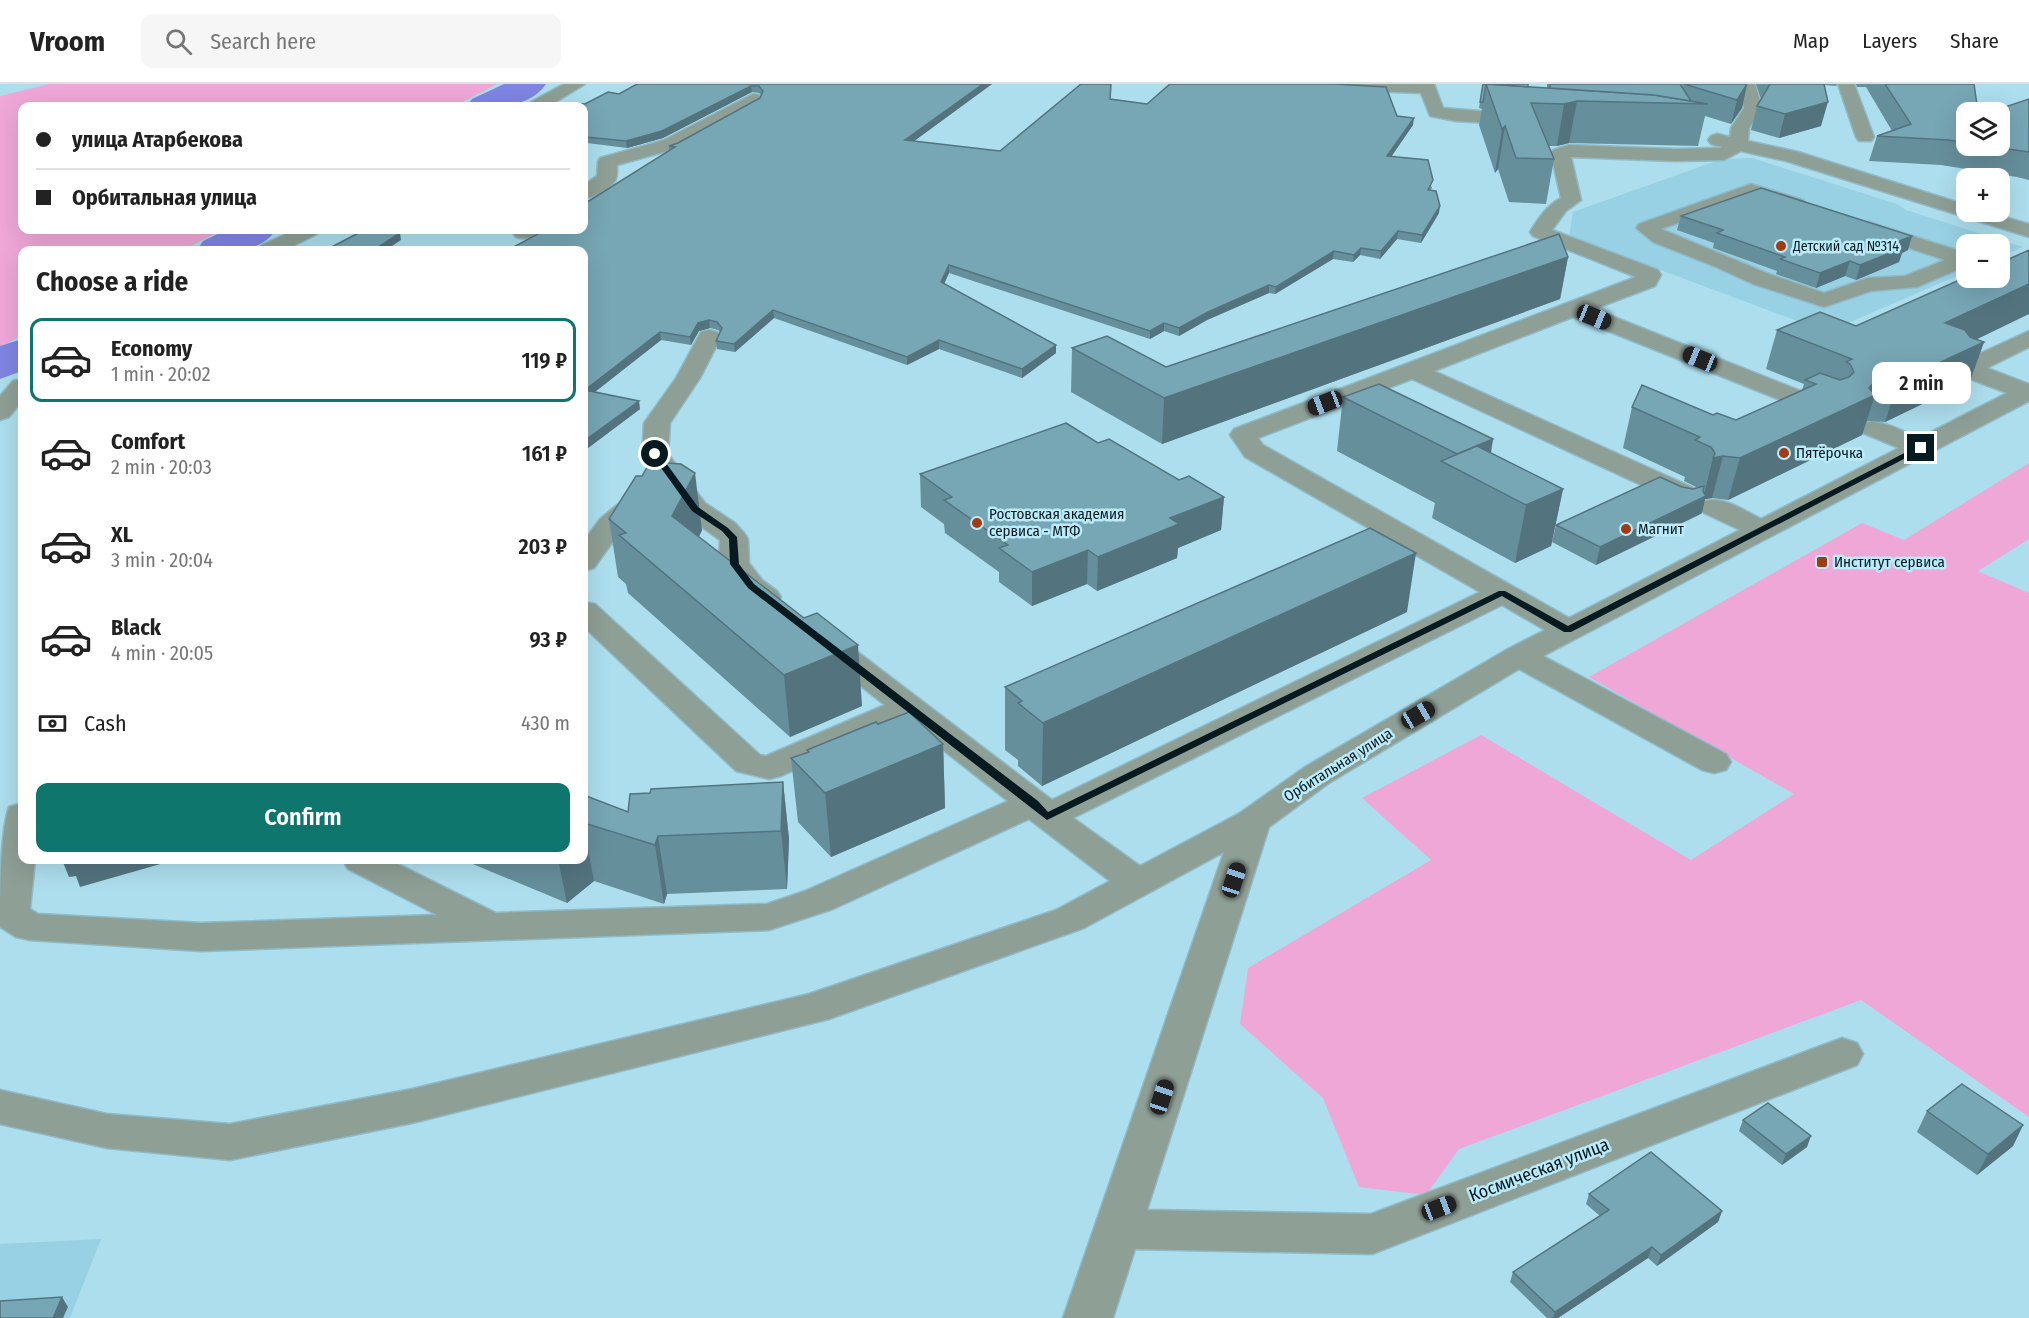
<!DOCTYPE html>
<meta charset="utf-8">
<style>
:root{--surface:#fff;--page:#f6f6f6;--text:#222;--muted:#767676;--line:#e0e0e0;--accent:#0f766e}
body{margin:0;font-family:"Fira Sans Condensed",sans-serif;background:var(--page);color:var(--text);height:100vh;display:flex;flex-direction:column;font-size:22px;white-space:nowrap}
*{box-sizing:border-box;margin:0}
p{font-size:20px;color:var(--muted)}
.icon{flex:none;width:33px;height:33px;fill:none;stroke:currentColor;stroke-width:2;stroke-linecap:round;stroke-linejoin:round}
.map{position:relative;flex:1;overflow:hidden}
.panel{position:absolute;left:18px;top:162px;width:570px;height:618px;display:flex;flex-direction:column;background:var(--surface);border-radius:12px;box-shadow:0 6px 24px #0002}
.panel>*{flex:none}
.guide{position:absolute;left:18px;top:18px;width:570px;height:132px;border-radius:12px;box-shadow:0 6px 24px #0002;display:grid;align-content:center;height:132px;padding:0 18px;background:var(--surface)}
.buttons{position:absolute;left:1956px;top:18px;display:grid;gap:12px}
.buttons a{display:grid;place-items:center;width:54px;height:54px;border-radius:12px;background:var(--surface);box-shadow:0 6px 24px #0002;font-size:30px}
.end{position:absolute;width:27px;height:27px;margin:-14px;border:8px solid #071a1f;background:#fff;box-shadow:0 0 0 3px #fff}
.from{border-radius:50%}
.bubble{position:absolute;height:42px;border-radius:12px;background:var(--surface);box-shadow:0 6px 24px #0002;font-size:20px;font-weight:600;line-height:42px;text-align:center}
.car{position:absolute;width:18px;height:36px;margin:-18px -9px;border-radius:8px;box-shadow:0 0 4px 2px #0007;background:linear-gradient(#222 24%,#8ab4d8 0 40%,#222 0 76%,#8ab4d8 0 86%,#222 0)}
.guide b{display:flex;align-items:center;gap:21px;height:57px;font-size:22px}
.guide b+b{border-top:2px solid var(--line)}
.guide i{width:15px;height:15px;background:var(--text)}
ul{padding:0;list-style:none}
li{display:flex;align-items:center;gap:18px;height:84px;margin:0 12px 9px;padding:0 6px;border:3px solid transparent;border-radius:12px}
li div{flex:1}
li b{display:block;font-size:22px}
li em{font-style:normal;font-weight:600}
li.on{border-color:var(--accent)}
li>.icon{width:54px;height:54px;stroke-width:1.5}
h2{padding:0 18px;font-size:27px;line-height:72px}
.pay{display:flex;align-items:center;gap:15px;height:66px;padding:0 18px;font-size:22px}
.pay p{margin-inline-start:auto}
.button{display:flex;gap:12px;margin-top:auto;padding:12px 18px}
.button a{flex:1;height:69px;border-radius:12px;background:var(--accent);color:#fff;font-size:24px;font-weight:600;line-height:69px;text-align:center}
header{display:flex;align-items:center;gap:36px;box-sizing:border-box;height:84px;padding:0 30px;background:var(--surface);border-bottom:2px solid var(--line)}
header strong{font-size:28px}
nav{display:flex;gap:33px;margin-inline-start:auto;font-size:21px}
.search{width:420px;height:54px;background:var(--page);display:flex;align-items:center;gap:15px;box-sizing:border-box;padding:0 21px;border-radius:12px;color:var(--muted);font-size:22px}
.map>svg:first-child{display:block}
.built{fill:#98d1e4}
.green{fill:#efa7d8}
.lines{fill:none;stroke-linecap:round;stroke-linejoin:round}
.river{fill:#7f85e1;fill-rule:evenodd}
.minor-casing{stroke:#8fbbc8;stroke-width:3}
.minor{fill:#8e9f95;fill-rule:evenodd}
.wall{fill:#668f9c}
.shaded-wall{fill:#53747f}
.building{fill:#77a6b5;stroke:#53747f;stroke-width:1.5}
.route{fill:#071a1f}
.poi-dot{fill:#a13b13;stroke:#baebfb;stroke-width:2}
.labels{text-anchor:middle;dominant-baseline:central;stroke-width:5;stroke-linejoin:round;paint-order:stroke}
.far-poi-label{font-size:14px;fill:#071a1f;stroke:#baebfb;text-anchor:start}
.poi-label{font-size:15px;fill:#071a1f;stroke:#baebfb;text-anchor:start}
.street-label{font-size:15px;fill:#071a1f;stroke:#baebfb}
.near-street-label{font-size:18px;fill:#071a1f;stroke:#baebfb}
</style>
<header>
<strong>Vroom</strong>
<div class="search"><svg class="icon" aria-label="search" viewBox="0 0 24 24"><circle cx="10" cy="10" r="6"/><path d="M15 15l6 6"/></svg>Search here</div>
<nav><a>Map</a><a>Layers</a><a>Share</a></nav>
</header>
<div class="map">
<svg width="2029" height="1234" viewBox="0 0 2029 1234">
<rect width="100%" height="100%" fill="#addeed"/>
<g class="built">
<polygon points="1752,74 1897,120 1906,126 2023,163 2000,173 2000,160 1966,160 1966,188 1827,248 1569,152 1573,128 1722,75"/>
<polygon points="101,1155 70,1234 0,1234 0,1160"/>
</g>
<g class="green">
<polygon points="49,0 497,0 455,22 22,22 22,146 222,146 183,166 22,166 22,251 0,263 0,12"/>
<polygon points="2029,379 2029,455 1978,487 2029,509 2029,1033 1861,916 1459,1065 1426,1111 1359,1103 1323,1014 1240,940 1248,884 1431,776 1362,714 1481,651 1691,776 1794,710 1589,593 1862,439 1904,456"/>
</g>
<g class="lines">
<g class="river">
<path d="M 504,0 L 546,0 C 530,24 493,25 467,22 L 472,15 Z"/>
<path d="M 226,146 L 276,146 C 258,172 225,166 197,166 L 203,157 Z"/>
<polygon points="22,255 22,287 0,295 0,262"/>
</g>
<defs>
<g id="minor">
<polygon points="564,0 585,0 549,22 528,22 531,18"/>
<polygon points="1313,0 1434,0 1443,24 1526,31 1532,32 1535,36 1532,40 1526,41 1456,37 1430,32 1421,9 1321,5 1315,4"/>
<path d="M 1739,0 L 1755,0 L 1762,24 L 1749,44 L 1748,57 L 1798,68 L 1966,121 L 1966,128 L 1987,128 L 2029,140 L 2029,153 L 1786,77 L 1741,67 L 1724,76 L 1675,77 L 1571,73 L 1581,116 L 1566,127 L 1552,146 L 1658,186 L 1661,191 L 1655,202 L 1594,225 L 1836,321 L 1840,326 L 1836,331 L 1827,334 L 1818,331 L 1573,233 L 1434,287 L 1698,406 L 1702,412 L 1698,418 L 1688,420 L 1678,418 L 1412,295 L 1258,354 L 1263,361 L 1569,534 L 1740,446 L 1704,429 L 1700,423 L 1704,417 C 1724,412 1743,426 1761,435 L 1899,364 L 1863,349 L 1859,344 L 1863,339 C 1881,334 1902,347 1919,354 L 2007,309 L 1957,290 L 1954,285 L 1957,280 L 2029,247 L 2029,263 L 1987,284 L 2029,300 L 2029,317 L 1543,572 L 1726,670 L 1731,678 L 1726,686 L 1714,689 L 1702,686 L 1519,585 L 1329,699 L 1269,743 L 1147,1126 L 1371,1130 L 1842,954 L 1857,959 L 1863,970 L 1857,981 L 1372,1170 L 1135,1165 L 1113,1234 L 1063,1234 L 1224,768 L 1084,844 L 829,935 L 412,1039 L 230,1076 L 107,1064 L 0,1040 L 0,1006 L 107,1030 L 230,1040 L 412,1005 L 809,910 L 1056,826 L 1110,797 L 1029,735 L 833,825 L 769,846 L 201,867 L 30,856 L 16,853 L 0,843 C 0,811 0,749 9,723 L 22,719 L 22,776 L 35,776 L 30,825 L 38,830 L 201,839 L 437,831 L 348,785 L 343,776 L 390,776 L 496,829 L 767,820 L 805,807 L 1008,717 L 905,636 L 781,692 L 769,695 L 736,687 L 584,543 L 584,518 L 595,520 L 760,671 L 766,672 L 885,621 L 812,564 L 807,557 L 812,550 L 823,548 L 834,550 L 1052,716 L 1480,508 L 1245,373 L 1230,351 L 1234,345 L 1636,193 L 1533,152 L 1530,148 C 1538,135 1547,121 1561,114 L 1551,70 L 1553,66 L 1569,61 L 1675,65 L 1720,64 L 1722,63 L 1711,60 L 1708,56 L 1711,52 L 1717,50 L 1730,53 L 1731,44 L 1744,24 ZM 1502,521 L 1545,546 L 1508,565 L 1305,683 L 1240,729 L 1140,782 L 1073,734 Z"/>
<polygon points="1838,0 1854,0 1874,53 1871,57 1859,57 1856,53"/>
<path d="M 753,10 L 759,11 L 762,15 L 759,19 L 678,64 L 617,81 C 617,86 618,92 615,97 C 609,105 593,113 584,115 L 584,101 L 597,92 L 598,78 L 600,74 L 664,56 Z"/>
<polygon points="1751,100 1803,116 1806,120 1803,124 1796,126 1752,113 1661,145 1769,190 1824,209 1868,194 1905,192 1945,176 1861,148 1858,144 1861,140 1868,138 1966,169 1966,182 1917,203 1871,207 1824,223 1753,200 1716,183 1653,158 1636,144 1639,140"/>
<polygon points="295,146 320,146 317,150 285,166 259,166 262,161"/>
<path d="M 515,146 L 539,146 C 534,154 525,156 516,153 L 513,149 Z"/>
<polygon points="709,246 717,248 721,253 700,294 670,339 668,370 705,419 735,439 744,449 748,455 749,479 762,496 777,507 781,513 777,519 766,522 755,519 740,508 719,480 720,456 685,431 642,370 644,339 676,294 701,248"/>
<polygon points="22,295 22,317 9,333 0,336 0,312 13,297"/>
<path d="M 649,411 L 659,413 L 663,419 L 659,425 C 626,434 613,458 594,484 L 584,487 L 584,457 L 600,435 L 617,421 Z"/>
</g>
</defs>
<use href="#minor" class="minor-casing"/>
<use href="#minor" class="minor"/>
</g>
<g class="wall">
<polygon points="637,0 992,0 914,57 1000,67 1110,15 1147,20 1397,32 1413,41 1391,72 1432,103 1431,106 1439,129 1421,159 1397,155 1380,175 1360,171 1353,178 1333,175 1275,210 1269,209 1207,236 1179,252 1164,247 1150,255 949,189 944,200 1056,261 1056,269 1022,294 939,265 907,281 774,234 735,268 717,265 716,257 720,248 718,246 710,244 699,247 691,261 661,256 595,308 640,325 584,367 584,146 669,66 669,62 678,59 760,14 761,11 759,9 752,8 663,54 627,64 587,59 584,61 584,22 585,20 619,10"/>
<polygon points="1483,0 1547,4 1547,0 1747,0 1742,24 1731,40 1705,32 1698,62 1569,59 1557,62 1549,62 1554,75 1546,120 1509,118 1498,85 1495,89 1479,41 1482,25 1479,24"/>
<polygon points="1756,0 1837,0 1836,2 1824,1 1821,42 1779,54 1751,46 1757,22 1761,15"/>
<polygon points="1856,0 1974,0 1966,28 1966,62 2000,62 2029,15 2029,96 2017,93 1941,81 1869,77 1877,52 1892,47 1866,3 1857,3"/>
<polygon points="1681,132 1908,166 1902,169 1899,178 1856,196 1845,192 1816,204 1776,190 1777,187 1713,164 1714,159 1677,146"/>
<polygon points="1568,173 1560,215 1162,360 1071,308 1072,264 1166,283"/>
<polygon points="1856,242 1977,256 1984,258 1970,297 1885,338 1867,337 1862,351 1728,416 1712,414 1705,415 1702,429 1699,431 1596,481 1552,458 1556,441 1698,404 1684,397 1685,393 1623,364 1632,323 1713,331 1736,336 1802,306 1804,300 1766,285 1777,246"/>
<polygon points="1343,313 1493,355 1491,369 1563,405 1551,462 1515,479 1432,434 1435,419 1337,367"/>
<polygon points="920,390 1179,396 1224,413 1221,446 1178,464 1177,474 1097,507 1087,500 1032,522 999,498 999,488 945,449 944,440 921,423"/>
<polygon points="609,435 702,446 699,453 862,622 790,653 628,509 626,500 618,493"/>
<polygon points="1407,528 1042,702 1018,682 1018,676 1005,666 1005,603"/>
<polygon points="878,640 943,660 945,724 831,773 798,738 791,674 808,668 807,666"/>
<polygon points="783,698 789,755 787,805 667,810 664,820 594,797 567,819 463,776 584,776 584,711 628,728 650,709"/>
<polygon points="1927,1027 2023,1041 2013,1062 1977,1091 1917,1048"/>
<polygon points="1743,1036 1807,1063 1782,1081 1739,1047"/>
<polygon points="1589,1110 1722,1127 1718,1138 1657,1182 1648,1174 1558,1234 1547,1234 1510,1198 1513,1188 1600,1132 1586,1120"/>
</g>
<g class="shaded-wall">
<polygon points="983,0 992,0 906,63 905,56"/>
<polygon points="1747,0 1742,24 1731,40 1737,16"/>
<polygon points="751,2 752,8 663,54 627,64 626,57"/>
<polygon points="1577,17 1569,59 1557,62 1564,20"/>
<polygon points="1828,18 1821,42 1779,54 1785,30"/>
<polygon points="1414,34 1413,41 1387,79 1387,72"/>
<polygon points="1505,42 1498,85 1495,89 1502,45"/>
<polygon points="586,53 587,59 584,61 584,54"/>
<polygon points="1440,122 1439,129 1421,159 1422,151"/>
<polygon points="1398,147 1397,155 1380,175 1381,167"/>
<polygon points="400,149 401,156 386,166 374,166"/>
<polygon points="1912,152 1908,166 1902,169 1899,178 1856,196 1860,181 1892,160"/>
<polygon points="1361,164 1360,171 1353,178 1354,171"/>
<polygon points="1334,167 1333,175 1275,210 1276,203"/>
<polygon points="1568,173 1560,215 1162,360 1164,314"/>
<polygon points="1850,177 1845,192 1816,204 1820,189"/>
<polygon points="949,181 949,189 941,206 941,198"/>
<polygon points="2029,200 2029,230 1932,277 1945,239"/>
<polygon points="1269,201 1269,209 1207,236 1179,252 1179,244 1208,228"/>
<polygon points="773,226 774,234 735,268 734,260"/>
<polygon points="709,236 710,244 699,247 691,261 690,253 698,239"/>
<polygon points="1164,239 1164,247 1150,255 1150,247"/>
<polygon points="660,248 661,256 587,314 585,306"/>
<polygon points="939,256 939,265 907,281 907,273"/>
<polygon points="1984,258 1970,297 1885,338 1898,298"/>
<polygon points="1056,261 1056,269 1022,294 1022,285"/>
<polygon points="1875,297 1870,313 1875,311 1862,351 1728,416 1740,374 1869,304"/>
<polygon points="639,317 640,325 584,367 584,357"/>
<polygon points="1493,355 1485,400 1457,370"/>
<polygon points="1723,372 1712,414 1705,415 1702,429 1596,481 1600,463 1703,414 1713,374"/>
<polygon points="695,389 702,446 680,490 672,432"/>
<polygon points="1563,405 1551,462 1515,479 1526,421"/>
<polygon points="1224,413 1221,446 1178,464 1177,474 1097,507 1098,473 1170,434"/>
<polygon points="1088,466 1087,500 1032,522 1032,488"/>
<polygon points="1416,469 1407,528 1042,702 1043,639"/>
<polygon points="858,561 862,622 790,653 784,591"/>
<polygon points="943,660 945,724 831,773 825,709"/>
<polygon points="783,698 789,755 787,805 781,747"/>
<polygon points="584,744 594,797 567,819 558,776 584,776"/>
<polygon points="658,752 667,810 664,820 655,761"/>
<polygon points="62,776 171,776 171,777 80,803 76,792 69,793"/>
<polygon points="2023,1041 2013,1062 1977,1091 1988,1070"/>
<polygon points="1811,1052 1807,1063 1782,1081 1786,1070"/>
<polygon points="1722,1127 1718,1138 1657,1182 1661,1171"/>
<polygon points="1652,1163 1648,1174 1558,1234 1553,1234 1555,1228"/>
<polygon points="62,1213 68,1223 63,1234 53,1234"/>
</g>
<g class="building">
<polygon points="637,0 983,0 905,56 1000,67 1081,0 1111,0 1110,15 1147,20 1170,0 1335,0 1386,3 1397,32 1414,34 1387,72 1428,76 1433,96 1428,106 1436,107 1440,122 1422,151 1398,147 1381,167 1361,164 1354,171 1334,167 1276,203 1269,201 1208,228 1179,244 1164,239 1150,247 949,181 941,198 1056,261 1022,285 939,256 907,273 773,226 734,260 716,257 722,244 717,238 709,236 698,239 690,253 660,248 585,306 639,317 584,357 584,166 508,166 545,146 584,146 584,120 675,63 669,62 678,59 760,14 763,7 759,2 751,2 662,47 626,57 586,53 584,54 584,22 567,22 574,19 585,20 608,8 619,10"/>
<polygon points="1483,0 1486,0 1483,18 1480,18"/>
<polygon points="1486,0 1654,11 1708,20 1577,17 1564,20 1531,19 1554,75 1516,74 1505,42 1502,45"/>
<polygon points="1488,0 1528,0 1528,3"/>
<polygon points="1550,0 1680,0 1691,17 1654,11 1550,4"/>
<polygon points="1684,0 1747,0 1737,16"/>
<polygon points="1770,0 1824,0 1828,18 1785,30 1757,22"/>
<polygon points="1885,0 1974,0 1978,28 1966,28 1966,59 1949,56 1877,52 1911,40"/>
<polygon points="2029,15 2029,68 1987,62 2000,62 2000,28 1990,28"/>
<polygon points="1761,104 1912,152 1892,160 1903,164 1860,181 1850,177 1820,189 1780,175 1785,173 1717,149 1723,146 1681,132"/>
<polygon points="364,146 397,146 400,149 374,166 326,166"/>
<polygon points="1559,150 1568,173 1164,314 1072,264 1107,252 1166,283"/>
<polygon points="2029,166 2029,200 1945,239 1965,246 1970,253 1984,258 1898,298 1875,297 1869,304 1875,311 1740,374 1723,372 1713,374 1715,369 1711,363 1695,356 1700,353 1632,323 1642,301 1713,331 1717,329 1736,336 1816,300 1805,296 1820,289 1840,296 1849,293 1854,288 1850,280 1846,278 1852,275 1777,246 1820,228 1856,242 1966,193 2000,194 2000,179"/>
<polygon points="1379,300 1493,355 1457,370 1343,313"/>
<polygon points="1066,339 1098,359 1109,355 1179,396 1189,392 1224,413 1170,434 1179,440 1098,473 1088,466 1032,488 999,464 1008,461 944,416 952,413 920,390"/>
<polygon points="1477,362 1563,405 1526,421 1441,377"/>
<polygon points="650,378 681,380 695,389 672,432 804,534 817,529 858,561 784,591 619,451 626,449 609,435 636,392 642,392"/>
<polygon points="1660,393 1682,403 1693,405 1704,402 1703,407 1706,412 1600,463 1556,441"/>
<polygon points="1370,444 1416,469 1043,639 1018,619 1022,617 1005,603"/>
<polygon points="909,628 943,660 825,709 791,674 809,668 807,666 876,638 878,640"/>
<polygon points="783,698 781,747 658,752 655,761 584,739 584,711 628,728 630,710 650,709 651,705"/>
<polygon points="1962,1000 2023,1041 1988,1070 1927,1027"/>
<polygon points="1768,1019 1811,1052 1786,1070 1743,1036"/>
<polygon points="1651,1068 1722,1127 1661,1171 1652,1163 1555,1228 1513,1188 1609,1126 1589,1110"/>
<polygon points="62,1213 53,1234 0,1234 0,1217"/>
</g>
<polygon class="route" points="1918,362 1925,364 1571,548 1564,548 1502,512 1047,736 748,504 730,480 729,455 722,447 692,427 651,370 658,368 698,423 728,444 737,453 739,480 754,500 1038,717 1048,728 1499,507 1505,507 1568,542"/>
<g class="poi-dot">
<circle cx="1781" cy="162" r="6"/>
<circle cx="1784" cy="369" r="6"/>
<circle cx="977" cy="439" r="6"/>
<circle cx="1626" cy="445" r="6"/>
<rect x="1816" y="472" width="12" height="12" rx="3"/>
</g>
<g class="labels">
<g class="far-poi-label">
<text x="1793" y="162">Детский сад №314</text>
</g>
<g class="poi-label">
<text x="1796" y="369">Пятёрочка</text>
<text x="989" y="430">Ростовская академия<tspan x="989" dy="17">сервиса - МТФ</tspan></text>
<text x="1638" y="445">Магнит</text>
<text x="1834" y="478">Институт сервиса</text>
</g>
<g class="street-label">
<text transform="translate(1338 681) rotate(-32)">Орбитальная улица</text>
</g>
<g class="near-street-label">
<text transform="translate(1539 1086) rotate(-21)">Космическая улица</text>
</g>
</g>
</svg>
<div class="buttons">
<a><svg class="icon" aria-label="layers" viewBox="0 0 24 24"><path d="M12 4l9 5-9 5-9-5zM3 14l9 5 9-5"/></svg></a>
<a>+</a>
<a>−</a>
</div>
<i class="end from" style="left:655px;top:370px"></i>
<i class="end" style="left:1921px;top:364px"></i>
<div class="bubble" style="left:1872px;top:278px;width:99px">2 min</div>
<i class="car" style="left:1594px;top:233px;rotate:112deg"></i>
<i class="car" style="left:1700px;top:275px;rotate:292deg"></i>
<i class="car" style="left:1325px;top:319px;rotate:249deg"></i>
<i class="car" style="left:1418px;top:631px;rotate:60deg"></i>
<i class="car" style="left:1234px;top:796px;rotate:18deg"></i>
<i class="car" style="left:1162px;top:1013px;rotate:18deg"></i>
<i class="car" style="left:1439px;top:1124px;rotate:69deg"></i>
<div class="guide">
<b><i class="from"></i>улица Атарбекова</b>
<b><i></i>Орбитальная улица</b>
</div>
<section class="panel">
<h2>Choose a ride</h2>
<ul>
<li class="on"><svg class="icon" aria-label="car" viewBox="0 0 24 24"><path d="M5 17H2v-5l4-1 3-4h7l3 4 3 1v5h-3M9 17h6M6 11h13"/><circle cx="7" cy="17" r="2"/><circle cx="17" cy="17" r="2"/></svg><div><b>Economy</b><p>1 min · 20:02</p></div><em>119 ₽</em></li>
<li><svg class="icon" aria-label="car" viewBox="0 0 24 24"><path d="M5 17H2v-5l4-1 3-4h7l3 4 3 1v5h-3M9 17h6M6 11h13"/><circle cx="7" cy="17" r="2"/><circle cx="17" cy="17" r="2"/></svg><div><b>Comfort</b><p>2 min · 20:03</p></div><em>161 ₽</em></li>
<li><svg class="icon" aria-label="car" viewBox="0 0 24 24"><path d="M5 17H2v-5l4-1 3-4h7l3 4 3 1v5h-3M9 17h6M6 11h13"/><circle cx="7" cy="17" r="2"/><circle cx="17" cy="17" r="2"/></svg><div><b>XL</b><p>3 min · 20:04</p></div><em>203 ₽</em></li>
<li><svg class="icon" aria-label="car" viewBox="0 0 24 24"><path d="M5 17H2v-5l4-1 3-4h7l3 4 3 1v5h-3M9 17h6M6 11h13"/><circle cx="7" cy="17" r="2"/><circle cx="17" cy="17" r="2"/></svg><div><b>Black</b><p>4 min · 20:05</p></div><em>93 ₽</em></li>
</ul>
<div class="pay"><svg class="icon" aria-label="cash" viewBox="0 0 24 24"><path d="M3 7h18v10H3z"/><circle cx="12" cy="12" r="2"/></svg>Cash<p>430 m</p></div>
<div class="button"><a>Confirm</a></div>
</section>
</div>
